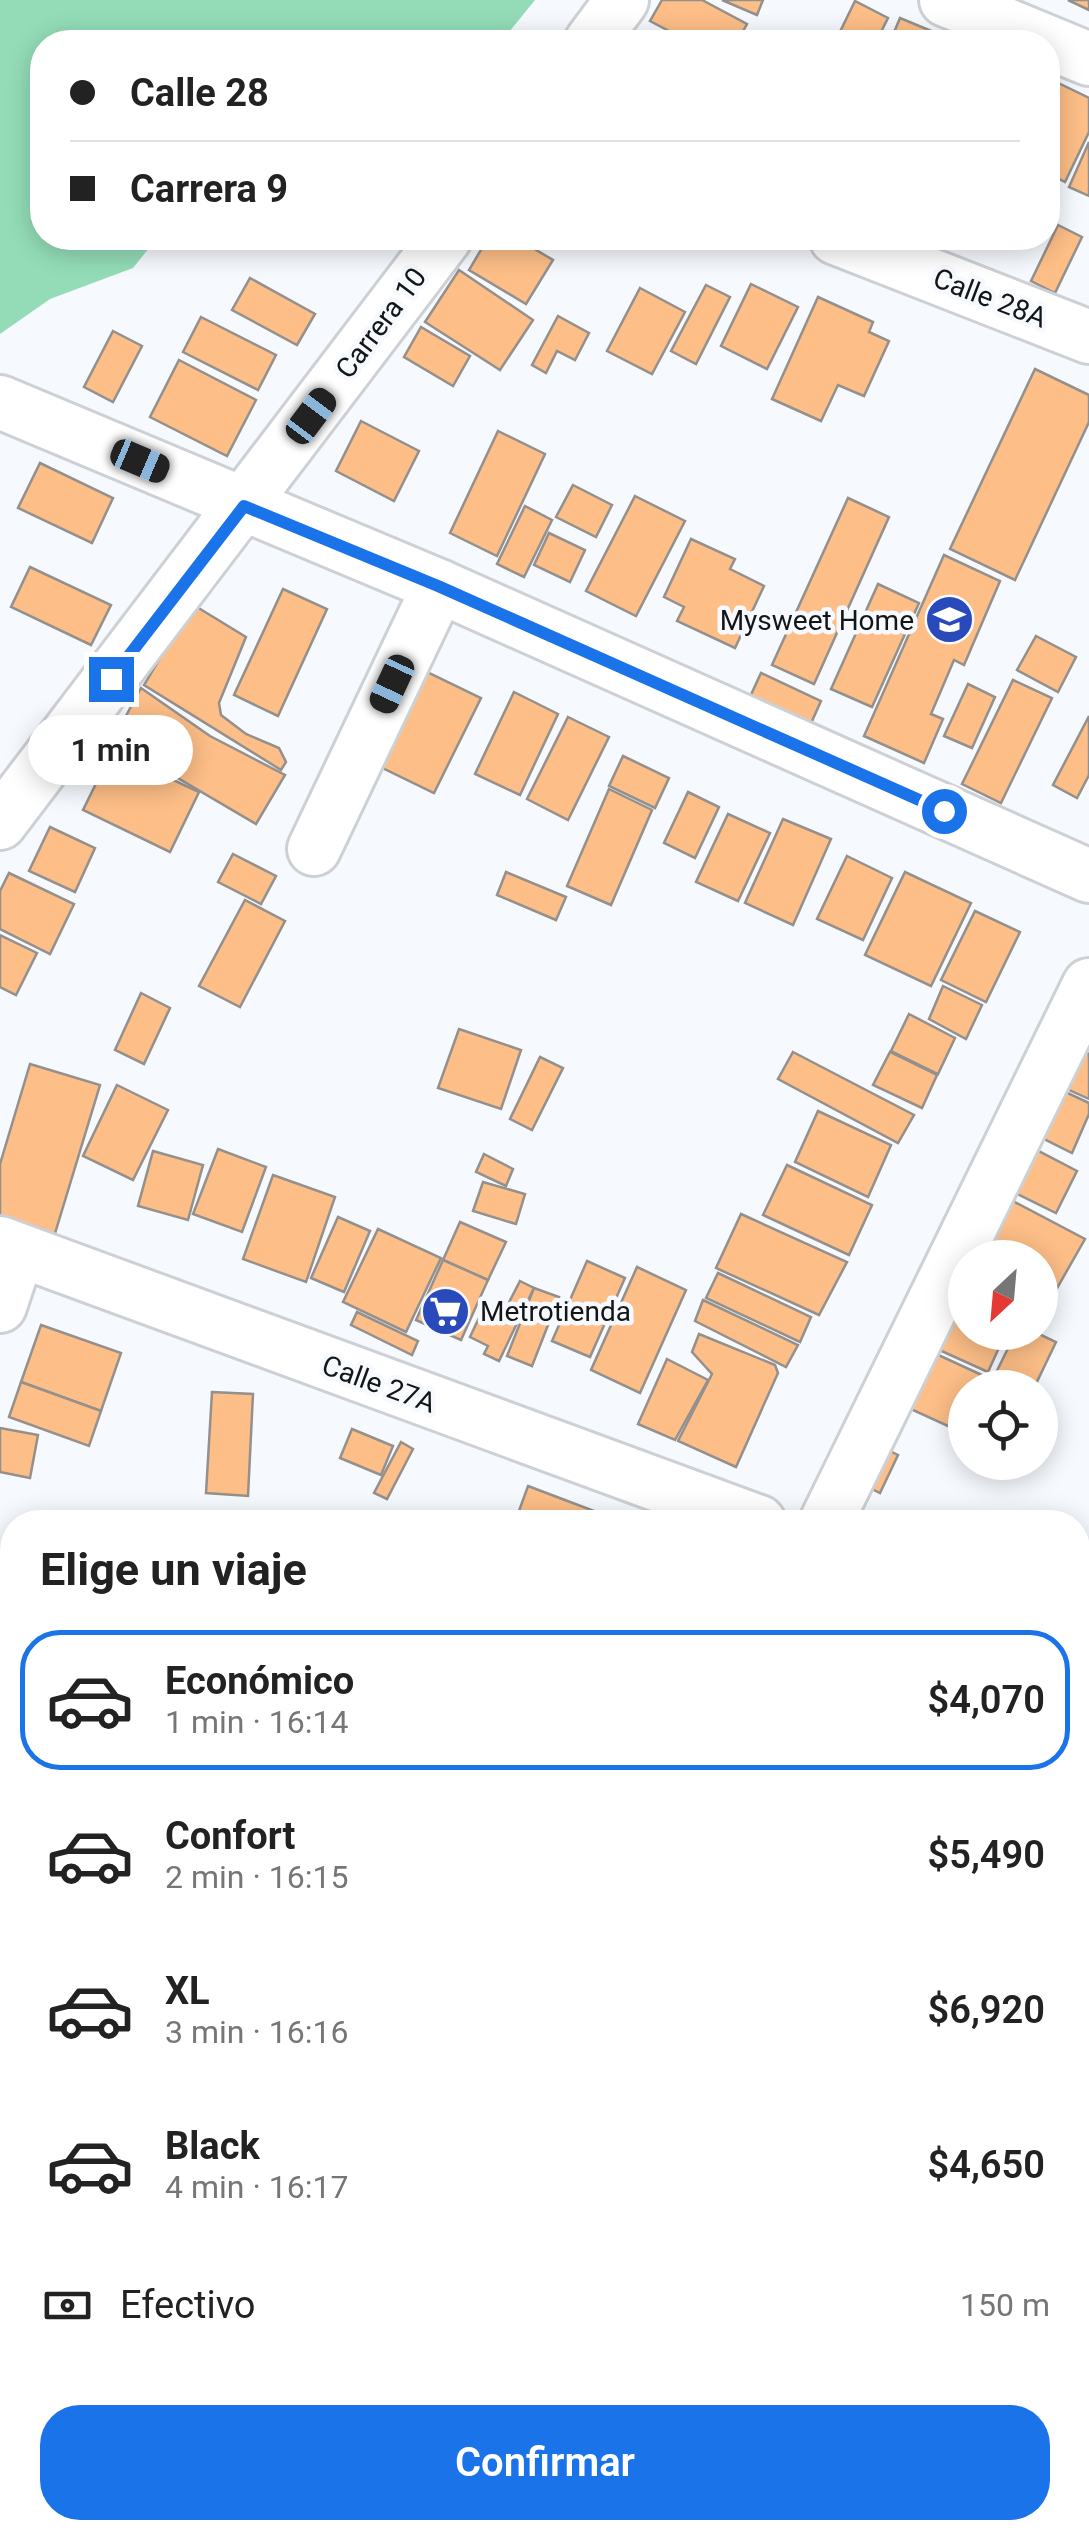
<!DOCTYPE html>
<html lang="es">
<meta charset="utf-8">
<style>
:root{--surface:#fff;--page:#f2f2f2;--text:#222;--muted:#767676;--line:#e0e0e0;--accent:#1a73e8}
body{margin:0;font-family:Roboto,sans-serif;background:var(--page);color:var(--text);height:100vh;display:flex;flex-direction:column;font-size:38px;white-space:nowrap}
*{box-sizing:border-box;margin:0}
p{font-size:32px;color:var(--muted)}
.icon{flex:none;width:55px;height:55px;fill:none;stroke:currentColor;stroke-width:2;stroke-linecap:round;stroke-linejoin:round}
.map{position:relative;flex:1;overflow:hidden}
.side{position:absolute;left:0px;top:1510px;width:1090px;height:1030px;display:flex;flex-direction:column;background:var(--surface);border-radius:40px 40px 0 0;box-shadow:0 5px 25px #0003}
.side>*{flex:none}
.guide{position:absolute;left:30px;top:30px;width:1030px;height:220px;border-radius:40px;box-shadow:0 5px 25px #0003;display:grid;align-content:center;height:220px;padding:0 40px;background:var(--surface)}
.needle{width:65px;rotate:206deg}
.fabs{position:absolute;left:948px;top:1240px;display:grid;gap:20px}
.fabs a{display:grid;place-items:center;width:110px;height:110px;border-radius:50%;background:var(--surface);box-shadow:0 5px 25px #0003;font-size:50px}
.end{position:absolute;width:45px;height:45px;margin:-22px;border:12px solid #1a73e8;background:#fff;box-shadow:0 0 0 5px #fff}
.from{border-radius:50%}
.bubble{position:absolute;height:70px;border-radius:35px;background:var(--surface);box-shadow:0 5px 25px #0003;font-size:32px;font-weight:600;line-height:70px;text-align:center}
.car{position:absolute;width:30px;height:60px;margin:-30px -15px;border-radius:12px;box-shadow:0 0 8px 2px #0007;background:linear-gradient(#222 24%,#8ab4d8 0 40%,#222 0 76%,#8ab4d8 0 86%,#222 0)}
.guide b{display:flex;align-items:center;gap:35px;height:95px;font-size:38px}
.guide b+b{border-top:2px solid var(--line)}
.guide i{width:25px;height:25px;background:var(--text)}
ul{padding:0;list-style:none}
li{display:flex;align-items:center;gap:30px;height:140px;margin:0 20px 15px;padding:0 20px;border:5px solid transparent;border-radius:40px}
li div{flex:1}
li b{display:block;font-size:38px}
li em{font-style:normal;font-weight:600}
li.current{border-color:var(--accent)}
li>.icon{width:90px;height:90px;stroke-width:1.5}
h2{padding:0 40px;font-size:45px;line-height:120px}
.pay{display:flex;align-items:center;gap:25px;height:110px;padding:0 40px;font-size:38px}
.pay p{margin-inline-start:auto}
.primary-button{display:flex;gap:20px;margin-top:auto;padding:20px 40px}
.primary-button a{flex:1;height:115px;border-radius:40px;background:var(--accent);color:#fff;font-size:40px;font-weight:600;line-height:115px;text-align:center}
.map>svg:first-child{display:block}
.green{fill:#93dcb7}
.building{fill:#fdbe87;stroke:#94908d;stroke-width:2.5}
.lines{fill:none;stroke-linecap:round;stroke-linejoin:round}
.minor-casing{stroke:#cdd0d4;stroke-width:58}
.minor{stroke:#fff;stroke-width:52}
.route{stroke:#1a73e8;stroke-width:12}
.labels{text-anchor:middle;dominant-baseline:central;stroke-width:9;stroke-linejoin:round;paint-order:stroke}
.street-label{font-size:28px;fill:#141516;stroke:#f6f9fd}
.poi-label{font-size:28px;fill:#141516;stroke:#f6f9fd;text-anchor:end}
</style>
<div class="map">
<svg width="1089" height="2540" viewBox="0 0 1089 2540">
<rect width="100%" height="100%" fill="#f6f9fd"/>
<polygon class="green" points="0,0 535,0 501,42 42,42 42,238 157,238 133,268 50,299 0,334"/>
<g class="building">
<polygon points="662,0 702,0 747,24 737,42 690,42 650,21"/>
<polygon points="722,0 763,0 757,15"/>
<polygon points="1068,0 1089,0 1089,10"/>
<polygon points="855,1 888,18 876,42 835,42"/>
<polygon points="900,18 936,33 932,42 890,42"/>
<polygon points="1048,78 1089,98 1089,132 1065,182 1048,173"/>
<polygon points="1089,142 1089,196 1069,187"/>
<polygon points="1058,225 1082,237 1055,293 1031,281"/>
<polygon points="488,238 516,238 553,260 526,304 469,270"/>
<polygon points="459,270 533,320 500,370 425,322"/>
<polygon points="250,278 315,314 297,345 232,310"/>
<polygon points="751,284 798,307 767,369 721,346"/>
<polygon points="706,285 730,297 696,364 671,351"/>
<polygon points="640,288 685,312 652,374 607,351"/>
<polygon points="818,297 873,322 869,332 889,341 864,396 838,385 821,421 772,399"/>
<polygon points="558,316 589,333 575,360 557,351 546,373 532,365"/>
<polygon points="201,317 276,355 258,390 183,352"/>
<polygon points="421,327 470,356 453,386 404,357"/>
<polygon points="113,331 142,346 113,402 84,387"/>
<polygon points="179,360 256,400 227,456 150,417"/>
<polygon points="1035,369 1089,395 1089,422 1015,580 950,549"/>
<polygon points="361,421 419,451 394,501 336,471"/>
<polygon points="498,431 545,454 497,556 450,533"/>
<polygon points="40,463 113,498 92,543 18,508"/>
<polygon points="573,485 612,505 596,537 556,517"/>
<polygon points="635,496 685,521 636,616 586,591"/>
<polygon points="848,498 889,517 814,684 772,665"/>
<polygon points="525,506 552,520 524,577 497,564"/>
<polygon points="549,533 585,550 570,582 534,565"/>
<polygon points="691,539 735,559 730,569 764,586 735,648 677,621 684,607 664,597"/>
<polygon points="944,555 1000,581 964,665 954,660 931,714 943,719 924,763 864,736"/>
<polygon points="30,567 111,605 91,645 11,607"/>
<polygon points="878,584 919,603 872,707 831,689"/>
<polygon points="283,589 327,609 278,716 234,695"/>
<polygon points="192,604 246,637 219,703 221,715 246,734 279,748 286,762 281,770 144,685"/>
<polygon points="1036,636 1076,657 1058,692 1017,670"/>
<polygon points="417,667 481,698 434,793 370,762"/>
<polygon points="761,673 821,701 803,741 742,714"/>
<polygon points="1013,680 1052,698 1001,803 962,784"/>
<polygon points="968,684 995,697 972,748 944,736"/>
<polygon points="141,688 210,736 285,775 256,824 113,740"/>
<polygon points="514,692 558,714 520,795 475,774"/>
<polygon points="1089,716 1089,775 1077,798 1053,785"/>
<polygon points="568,717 609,737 568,820 527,799"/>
<polygon points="112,751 199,792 170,852 83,810"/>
<polygon points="623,756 669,778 655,808 609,786"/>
<polygon points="609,789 652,810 611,905 567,886"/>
<polygon points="688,792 719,807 695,858 664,843"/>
<polygon points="728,814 770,833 738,901 696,882"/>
<polygon points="783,819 831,839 793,925 745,903"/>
<polygon points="50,827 95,848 75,892 29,871"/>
<polygon points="233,854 276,876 261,904 218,882"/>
<polygon points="847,856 892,878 863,940 817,919"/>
<polygon points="506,872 566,897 556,920 497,895"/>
<polygon points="905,872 971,903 931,986 865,955"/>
<polygon points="9,873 74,904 50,954 0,929 0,891"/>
<polygon points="245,900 285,921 240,1007 199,986"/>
<polygon points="975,911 1020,932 986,1002 941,980"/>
<polygon points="0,935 37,953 16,995 0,987"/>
<polygon points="943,986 982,1005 966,1039 929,1019"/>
<polygon points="141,993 170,1008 144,1064 115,1050"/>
<polygon points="909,1014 955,1038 938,1074 891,1051"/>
<polygon points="459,1029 521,1050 501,1109 438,1088"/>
<polygon points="1045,1033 1089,1054 1089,1099 1027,1071"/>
<polygon points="793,1052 914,1115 898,1143 778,1079"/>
<polygon points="890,1052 937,1075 922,1108 873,1085"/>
<polygon points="540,1057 563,1068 532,1130 510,1119"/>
<polygon points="30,1064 100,1085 53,1240 0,1224 0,1164"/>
<polygon points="1023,1072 1089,1103 1089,1114 1072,1153 1002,1118"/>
<polygon points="117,1085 168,1110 133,1180 83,1156"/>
<polygon points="818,1111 891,1145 868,1197 795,1162"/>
<polygon points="1002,1132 1077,1171 1056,1213 991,1181"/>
<polygon points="218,1149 266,1167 242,1232 193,1214"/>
<polygon points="153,1151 203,1165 188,1220 138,1206"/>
<polygon points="484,1154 513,1169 506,1186 476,1172"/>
<polygon points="787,1165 872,1205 849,1255 763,1215"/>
<polygon points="273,1175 335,1197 306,1282 243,1259"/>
<polygon points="483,1182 525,1194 516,1224 473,1211"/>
<polygon points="990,1189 1085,1239 1052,1297 1040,1291 1040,1258 977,1258"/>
<polygon points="741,1214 847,1262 819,1315 716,1268"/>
<polygon points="338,1217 370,1231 344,1292 311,1278"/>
<polygon points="460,1222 506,1242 488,1280 443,1260"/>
<polygon points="378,1229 441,1258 406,1332 343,1302"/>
<polygon points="443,1260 488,1280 461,1340 416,1320"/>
<polygon points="587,1261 625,1278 590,1357 552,1341"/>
<polygon points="637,1267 686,1290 640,1393 591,1370"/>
<polygon points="718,1273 811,1317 800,1342 706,1298"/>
<polygon points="520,1281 534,1288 499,1361 484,1354 488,1346 470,1337 485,1305 503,1314"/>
<polygon points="534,1288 559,1297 532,1366 507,1356"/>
<polygon points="937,1288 965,1300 965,1332 1006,1332 988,1372 915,1339"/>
<polygon points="703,1300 798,1345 786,1367 695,1321"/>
<polygon points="357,1312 418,1341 412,1355 351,1325"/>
<polygon points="41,1325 121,1353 101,1411 21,1382"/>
<polygon points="1016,1332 1035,1332 1056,1342 1034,1388 995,1388 990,1385"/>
<polygon points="699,1334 775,1365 778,1373 736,1467 678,1441 712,1374 692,1352"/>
<polygon points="908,1341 984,1376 979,1388 965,1388 965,1418 959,1431 882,1396"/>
<polygon points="667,1359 708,1380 675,1440 638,1424"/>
<polygon points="21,1382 101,1411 89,1446 9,1417"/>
<polygon points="212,1392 253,1394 248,1496 206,1493"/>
<polygon points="0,1428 38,1435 30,1478 0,1472"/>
<polygon points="352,1429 393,1446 381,1475 340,1458"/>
<polygon points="851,1432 898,1455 880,1493 832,1469"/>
<polygon points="401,1442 413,1449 387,1499 374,1493"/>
<polygon points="528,1486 594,1511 589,1522 515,1522"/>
<polygon points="0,1552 12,1555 6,1599 0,1598"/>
<polygon points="0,1608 12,1612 12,1675 5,1696 0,1694"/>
<polygon points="1083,1744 1089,1747 1089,1782 1078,1776"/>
<polygon points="0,1773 12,1778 8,1817 0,1813"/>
<polygon points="1078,1789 1089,1794 1089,1868 1078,1893"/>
<polygon points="0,1840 12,1844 12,1930 0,1925"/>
<polygon points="0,2014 12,2020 0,2055"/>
<polygon points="1078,2125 1089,2130 1089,2189 1078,2184"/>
<polygon points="1078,2196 1089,2201 1089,2262 1078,2256"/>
<polygon points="1078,2273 1089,2278 1089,2301 1078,2296"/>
<polygon points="1078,2303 1089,2308 1086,2330 1078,2327"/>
<polygon points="1078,2337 1089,2342 1089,2363 1078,2359"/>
<polygon points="0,2443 12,2449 12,2489 3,2509"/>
<polygon points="176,2528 204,2528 201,2540 174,2533"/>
<polygon points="722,2528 740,2528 738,2537 721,2533"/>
</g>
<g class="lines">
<defs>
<g id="minor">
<polyline points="946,0 1089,59"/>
<polyline points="591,42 622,0"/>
<polyline points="836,238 1089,337"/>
<polyline points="0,402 439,586 1089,876"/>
<polyline points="0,823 445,238"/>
<polyline points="314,849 439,586"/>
<polyline points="0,1243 759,1522"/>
<polyline points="0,1306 18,1252"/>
<polyline points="826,1522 1089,985"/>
<polyline points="1078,1682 1089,1688"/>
<polyline points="0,1971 12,1976"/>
<polyline points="1078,2502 1089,2471"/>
<polyline points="376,2540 381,2528"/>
</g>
</defs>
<use href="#minor" class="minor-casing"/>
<use href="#minor" class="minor"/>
</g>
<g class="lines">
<polyline class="route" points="111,679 244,506 438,586 944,811"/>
</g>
<defs>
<symbol id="school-disc" viewBox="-11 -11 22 22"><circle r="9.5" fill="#284aba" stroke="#f6f9fd"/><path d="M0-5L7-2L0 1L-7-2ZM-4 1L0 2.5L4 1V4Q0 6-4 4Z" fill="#fff"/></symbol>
<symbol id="supermarket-disc" viewBox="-11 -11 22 22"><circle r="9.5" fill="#284aba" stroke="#f6f9fd"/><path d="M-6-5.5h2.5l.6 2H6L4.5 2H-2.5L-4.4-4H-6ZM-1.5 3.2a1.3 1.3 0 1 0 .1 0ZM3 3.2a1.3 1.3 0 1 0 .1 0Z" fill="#fff"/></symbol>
</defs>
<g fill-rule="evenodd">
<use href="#school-disc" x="922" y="592" width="55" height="55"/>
<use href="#supermarket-disc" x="418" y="1284" width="55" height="55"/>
</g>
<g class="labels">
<g class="street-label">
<text transform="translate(990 298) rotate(21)">Calle 28A</text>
<text transform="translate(381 323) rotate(-53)">Carrera 10</text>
<text transform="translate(379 1384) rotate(20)">Calle 27A</text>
</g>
<g class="poi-label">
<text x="914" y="620">Mysweet Home</text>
<text x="480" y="1311" text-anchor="start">Metrotienda</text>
</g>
</g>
</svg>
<div class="fabs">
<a><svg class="needle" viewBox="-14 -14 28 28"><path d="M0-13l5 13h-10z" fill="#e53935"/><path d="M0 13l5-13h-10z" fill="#767676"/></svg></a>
<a><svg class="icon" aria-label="locate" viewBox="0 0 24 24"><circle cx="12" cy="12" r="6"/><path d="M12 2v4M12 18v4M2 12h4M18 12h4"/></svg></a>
</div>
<i class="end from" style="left:944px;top:811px"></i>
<i class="end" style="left:111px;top:679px"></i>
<div class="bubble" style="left:28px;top:715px;width:165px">1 min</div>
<i class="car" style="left:311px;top:416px;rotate:37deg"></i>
<i class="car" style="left:140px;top:461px;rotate:113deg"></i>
<i class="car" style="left:392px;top:684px;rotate:205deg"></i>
<div class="guide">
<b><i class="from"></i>Calle 28</b>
<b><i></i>Carrera 9</b>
</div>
<section class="side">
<h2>Elige un viaje</h2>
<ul>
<li class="current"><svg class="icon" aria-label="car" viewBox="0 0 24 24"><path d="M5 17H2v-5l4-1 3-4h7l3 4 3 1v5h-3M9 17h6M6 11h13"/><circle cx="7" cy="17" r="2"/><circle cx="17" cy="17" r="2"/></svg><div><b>Económico</b><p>1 min · 16:14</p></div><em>$4,070</em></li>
<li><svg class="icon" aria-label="car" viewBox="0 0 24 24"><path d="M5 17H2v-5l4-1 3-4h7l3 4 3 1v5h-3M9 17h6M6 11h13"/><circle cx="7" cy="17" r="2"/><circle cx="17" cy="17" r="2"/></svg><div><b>Confort</b><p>2 min · 16:15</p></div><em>$5,490</em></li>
<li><svg class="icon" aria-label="car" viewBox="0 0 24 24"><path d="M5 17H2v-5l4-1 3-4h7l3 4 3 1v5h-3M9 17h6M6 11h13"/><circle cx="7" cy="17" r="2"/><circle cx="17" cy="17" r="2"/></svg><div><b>XL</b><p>3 min · 16:16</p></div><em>$6,920</em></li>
<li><svg class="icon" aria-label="car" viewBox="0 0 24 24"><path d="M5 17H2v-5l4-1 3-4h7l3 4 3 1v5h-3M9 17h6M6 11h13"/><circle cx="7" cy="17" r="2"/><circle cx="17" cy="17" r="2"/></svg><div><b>Black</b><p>4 min · 16:17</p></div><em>$4,650</em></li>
</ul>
<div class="pay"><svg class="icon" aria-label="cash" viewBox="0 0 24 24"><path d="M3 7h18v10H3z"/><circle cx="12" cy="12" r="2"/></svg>Efectivo<p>150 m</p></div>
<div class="primary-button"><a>Confirmar</a></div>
</section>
</div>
